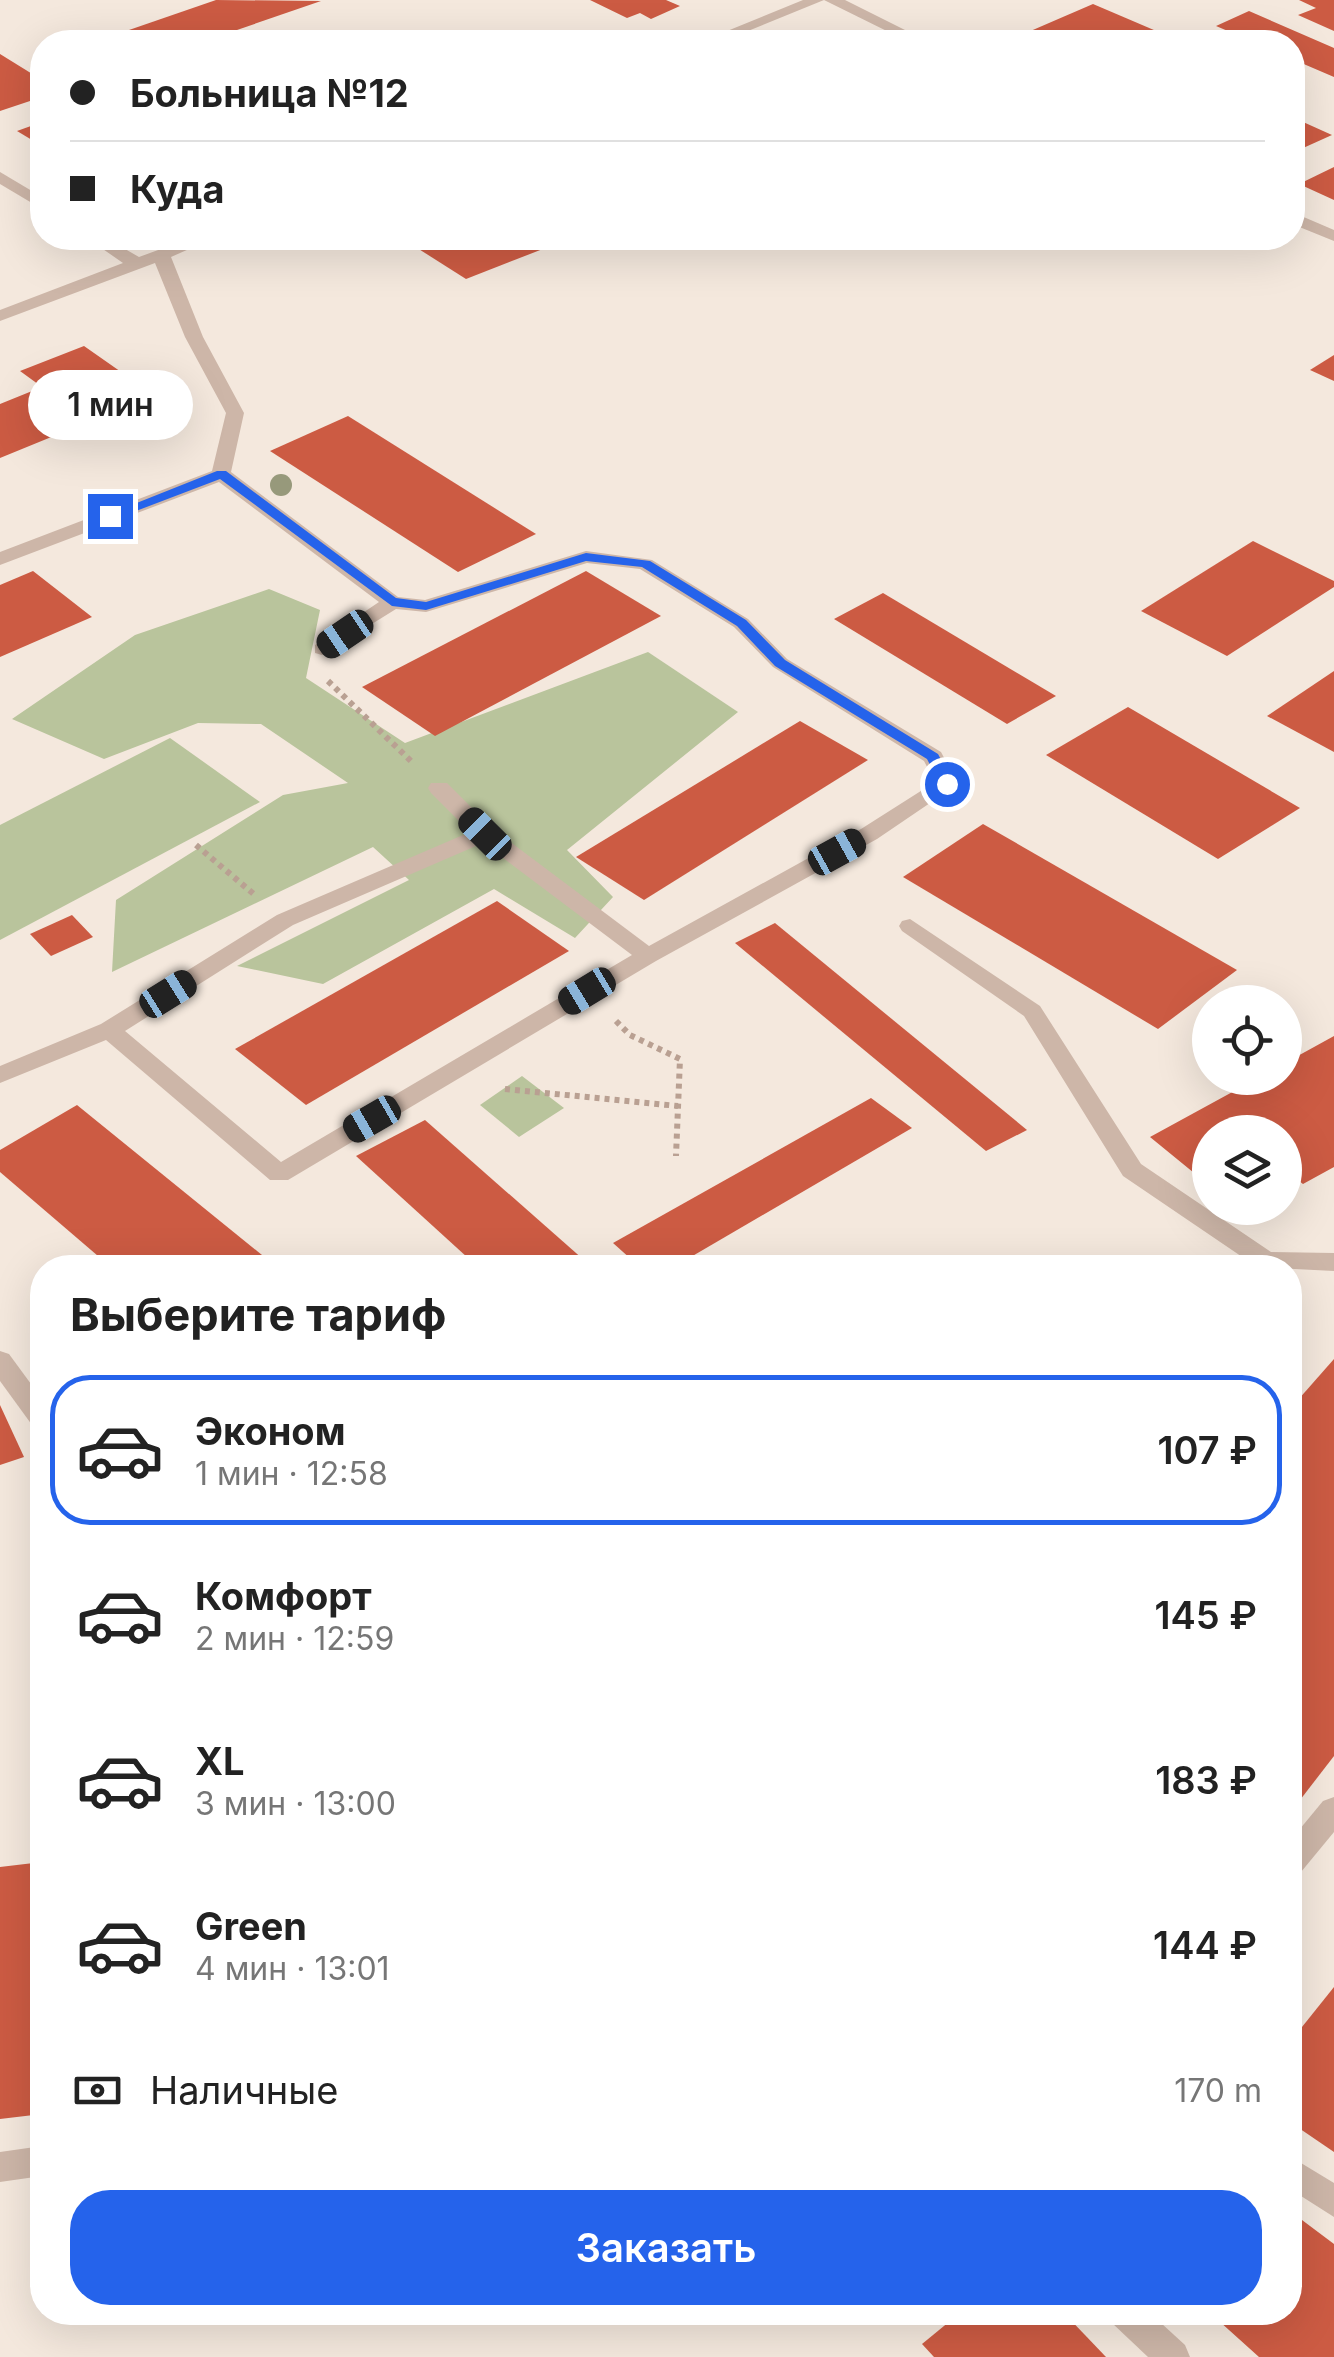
<!DOCTYPE html>
<html lang="ru">
<meta charset="utf-8">
<style>
:root{--surface:#fff;--page:#f6f6f6;--text:#222;--muted:#767676;--line:#e0e0e0;--accent:#2563eb}
body{margin:0;font-family:Inter,sans-serif;background:var(--page);color:var(--text);height:100vh;display:flex;flex-direction:column;font-size:38px;white-space:nowrap}
*{box-sizing:border-box;margin:0}
p{font-size:32px;color:var(--muted)}
.icon{flex:none;width:55px;height:55px;fill:none;stroke:currentColor;stroke-width:2;stroke-linecap:round;stroke-linejoin:round}
.map{position:relative;flex:1;overflow:hidden}
.drawer{position:absolute;left:30px;top:1255px;width:1272px;height:1070px;display:flex;flex-direction:column;background:var(--surface);border-radius:40px;box-shadow:0 10px 40px #0002}
.drawer>*{flex:none}
.top-card{position:absolute;left:30px;top:30px;width:1275px;height:220px;border-radius:40px;box-shadow:0 10px 40px #0002;display:grid;align-content:center;height:220px;padding:0 40px;background:var(--surface)}
.buttons{position:absolute;left:1192px;top:985px;display:grid;gap:20px}
.buttons a{display:grid;place-items:center;width:110px;height:110px;border-radius:50%;background:var(--surface);box-shadow:0 10px 40px #0002;font-size:50px}
.end{position:absolute;width:45px;height:45px;margin:-22px;border:12px solid #2563eb;background:#fff;box-shadow:0 0 0 5px #fff}
.from{border-radius:50%}
.bubble{position:absolute;height:70px;border-radius:35px;background:var(--surface);box-shadow:0 10px 40px #0002;font-size:32px;font-weight:600;line-height:70px;text-align:center}
.car{position:absolute;width:30px;height:60px;margin:-30px -15px;border-radius:12px;box-shadow:0 0 8px 2px #0007;background:linear-gradient(#222 24%,#8ab4d8 0 40%,#222 0 76%,#8ab4d8 0 86%,#222 0)}
.top-card b{display:flex;align-items:center;gap:35px;height:95px;font-size:38px}
.top-card b+b{border-top:2px solid var(--line)}
.top-card i{width:25px;height:25px;background:var(--text)}
ul{padding:0;list-style:none}
li{display:flex;align-items:center;gap:30px;height:150px;margin:0 20px 15px;padding:0 20px;border:5px solid transparent;border-radius:40px}
li div{flex:1}
li b{display:block;font-size:38px}
li em{font-style:normal;font-weight:600}
li.active{border-color:var(--accent)}
li>.icon{width:90px;height:90px;stroke-width:1.5}
h2{padding:0 40px;font-size:45px;line-height:120px}
.pay{display:flex;align-items:center;gap:25px;height:110px;padding:0 40px;font-size:38px}
.pay p{margin-inline-start:auto}
.action{display:flex;gap:20px;margin-top:auto;padding:20px 40px}
.action a{flex:1;height:115px;border-radius:40px;background:var(--accent);color:#fff;font-size:40px;font-weight:600;line-height:115px;text-align:center}
.map>svg:first-child{display:block}
.green{fill:#b9c49c}
.building{fill:#cc5b43}
.lines{fill:none;stroke-linecap:round;stroke-linejoin:round}
.path{stroke:#b9a092;stroke-width:6;stroke-dasharray:5 5;stroke-linecap:butt}
.minor{fill:#cdb6a8;fill-rule:evenodd}
.tree{fill:#97997b}
.route{fill:#2563eb}
</style>
<div class="map">
<svg width="1334" height="2357" viewBox="0 0 1334 2357">
<rect width="100%" height="100%" fill="#f4e8dd"/>
<g class="green">
<polygon points="269,589 320,610 306,678 405,743 648,652 738,712 567,850 613,897 575,938 494,889 323,984 237,966 409,880 373,847 112,972 116,900 283,795 348,783 261,724 198,723 104,759 12,719 135,635"/>
<polygon points="170,738 260,802 0,940 0,825"/>
<polygon points="522,1076 564,1108 519,1137 480,1105"/>
</g>
<g class="building">
<polygon points="216,0 321,1 202,42 100,40"/>
<polygon points="590,0 666,0 680,6 651,19 640,13 627,18"/>
<polygon points="1299,0 1334,0 1334,31 1298,15 1316,8"/>
<polygon points="1093,4 1182,42 1005,42"/>
<polygon points="1249,11 1334,48 1334,77 1292,59 1292,42 1254,42 1216,26"/>
<polygon points="0,54 42,80 42,97 0,111"/>
<polygon points="1292,117 1332,135 1292,153"/>
<polygon points="42,122 42,146 17,131"/>
<polygon points="1334,167 1334,200 1299,184"/>
<polygon points="435,238 571,238 466,279 414,246"/>
<polygon points="84,346 154,395 0,458 0,404 42,387 20,371"/>
<polygon points="1334,355 1334,381 1310,370"/>
<polygon points="348,416 536,534 458,572 270,451"/>
<polygon points="1253,541 1334,581 1334,587 1227,656 1141,611"/>
<polygon points="33,571 92,617 0,657 0,585"/>
<polygon points="586,571 661,616 435,736 362,687"/>
<polygon points="883,593 1056,696 1007,724 834,619"/>
<polygon points="1334,671 1334,752 1267,716"/>
<polygon points="1128,707 1300,808 1218,859 1046,755"/>
<polygon points="800,721 868,760 644,900 576,857"/>
<polygon points="983,824 1237,970 1158,1029 903,877"/>
<polygon points="497,901 569,951 306,1105 235,1049"/>
<polygon points="72,915 93,937 51,956 30,934"/>
<polygon points="775,923 1027,1130 986,1151 735,943"/>
<polygon points="1334,1036 1334,1167 1303,1184 1285,1170 1285,1132 1210,1132 1210,1186 1150,1137 1258,1078 1285,1078 1285,1063"/>
<polygon points="871,1098 912,1128 672,1268 641,1268 613,1243"/>
<polygon points="77,1105 278,1268 112,1268 0,1172 0,1150"/>
<polygon points="425,1120 593,1268 479,1268 356,1156"/>
<polygon points="1334,1359 1334,1756 1290,1813 1290,1409"/>
<polygon points="0,1405 24,1457 0,1465"/>
<polygon points="42,1862 42,2114 0,2119 0,1867"/>
<polygon points="1334,1987 1334,2152 1290,2122 1290,2042"/>
<polygon points="1290,2211 1334,2244 1334,2357 1259,2357 1209,2312 1290,2312"/>
<polygon points="961,2312 1063,2312 1106,2357 934,2357 922,2344"/>
</g>
<g class="lines">
<g class="path">
<polyline points="328,681 413,763"/>
<polyline points="196,845 256,896"/>
<polyline points="616,1021 630,1035 680,1059 676,1156"/>
<polyline points="505,1089 678,1106"/>
</g>
<g class="minor">
<polygon points="803,0 845,0 929,42 909,42 824,0 721,42 700,42"/>
<polygon points="0,172 42,197 42,209 0,184"/>
<polygon points="1292,212 1334,230 1334,241 1292,224"/>
<path d="M 87,238 L 106,238 L 139,257 L 191,238 L 214,238 L 171,257 L 203,337 L 244,413 L 231,472 L 398,597 L 425,600 L 586,551 L 652,560 L 748,619 L 787,659 L 941,752 L 958,784 L 877,839 L 656,961 L 288,1180 L 270,1180 L 106,1040 L 0,1083 L 0,1066 L 101,1024 L 277,915 L 470,832 L 431,793 L 428,788 L 431,783 L 447,783 L 493,829 L 649,946 L 861,829 L 935,782 L 924,761 L 773,667 L 734,627 L 640,569 L 587,563 L 426,612 L 396,609 L 322,655 L 315,653 L 315,645 L 379,602 L 219,482 L 0,565 L 0,552 L 212,471 L 226,413 L 185,337 L 155,263 L 0,321 L 0,310 L 123,263 ZM 483,843 L 632,955 L 281,1162 L 125,1031 L 293,925 Z"/>
<polygon points="910,919 1040,1006 1141,1164 1271,1252 1334,1253 1334,1271 1257,1267 1123,1176 1024,1016 902,931 899,926 902,921"/>
<polygon points="0,1351 9,1354 42,1399 42,1428 32,1425 0,1381"/>
<polygon points="1334,1797 1334,1832 1301,1872 1290,1876 1290,1841 1323,1801"/>
<polygon points="42,2146 42,2176 0,2182 0,2152"/>
<polygon points="1301,2163 1334,2183 1334,2217 1290,2189 1290,2167"/>
<polygon points="1107,2312 1149,2312 1185,2345 1190,2357 1148,2357 1112,2323"/>
</g>
</g>
<circle class="tree" cx="281" cy="485" r="11"/>
<polygon class="route" points="217,471 226,471 396,598 426,602 586,553 650,561 746,620 785,660 938,754 954,784 942,788 927,759 775,666 737,626 642,567 586,561 426,610 392,606 220,479 115,519 104,516"/>
</svg>
<div class="buttons">
<a><svg class="icon" aria-label="locate" viewBox="0 0 24 24"><circle cx="12" cy="12" r="6"/><path d="M12 2v4M12 18v4M2 12h4M18 12h4"/></svg></a>
<a><svg class="icon" aria-label="layers" viewBox="0 0 24 24"><path d="M12 4l9 5-9 5-9-5zM3 14l9 5 9-5"/></svg></a>
</div>
<i class="end from" style="left:947px;top:784px"></i>
<i class="end" style="left:110px;top:516px"></i>
<div class="bubble" style="left:28px;top:370px;width:165px">1 мин</div>
<i class="car" style="left:345px;top:634px;rotate:236deg"></i>
<i class="car" style="left:485px;top:834px;rotate:315deg"></i>
<i class="car" style="left:837px;top:852px;rotate:61deg"></i>
<i class="car" style="left:587px;top:991px;rotate:239deg"></i>
<i class="car" style="left:168px;top:994px;rotate:58deg"></i>
<i class="car" style="left:372px;top:1119px;rotate:240deg"></i>
<div class="top-card">
<b><i class="from"></i>Больница №12</b>
<b><i></i>Куда</b>
</div>
<section class="drawer">
<h2>Выберите тариф</h2>
<ul>
<li class="active"><svg class="icon" aria-label="car" viewBox="0 0 24 24"><path d="M5 17H2v-5l4-1 3-4h7l3 4 3 1v5h-3M9 17h6M6 11h13"/><circle cx="7" cy="17" r="2"/><circle cx="17" cy="17" r="2"/></svg><div><b>Эконом</b><p>1 мин · 12:58</p></div><em>107 ₽</em></li>
<li><svg class="icon" aria-label="car" viewBox="0 0 24 24"><path d="M5 17H2v-5l4-1 3-4h7l3 4 3 1v5h-3M9 17h6M6 11h13"/><circle cx="7" cy="17" r="2"/><circle cx="17" cy="17" r="2"/></svg><div><b>Комфорт</b><p>2 мин · 12:59</p></div><em>145 ₽</em></li>
<li><svg class="icon" aria-label="car" viewBox="0 0 24 24"><path d="M5 17H2v-5l4-1 3-4h7l3 4 3 1v5h-3M9 17h6M6 11h13"/><circle cx="7" cy="17" r="2"/><circle cx="17" cy="17" r="2"/></svg><div><b>XL</b><p>3 мин · 13:00</p></div><em>183 ₽</em></li>
<li><svg class="icon" aria-label="car" viewBox="0 0 24 24"><path d="M5 17H2v-5l4-1 3-4h7l3 4 3 1v5h-3M9 17h6M6 11h13"/><circle cx="7" cy="17" r="2"/><circle cx="17" cy="17" r="2"/></svg><div><b>Green</b><p>4 мин · 13:01</p></div><em>144 ₽</em></li>
</ul>
<div class="pay"><svg class="icon" aria-label="cash" viewBox="0 0 24 24"><path d="M3 7h18v10H3z"/><circle cx="12" cy="12" r="2"/></svg>Наличные<p>170 m</p></div>
<div class="action"><a>Заказать</a></div>
</section>
</div>
